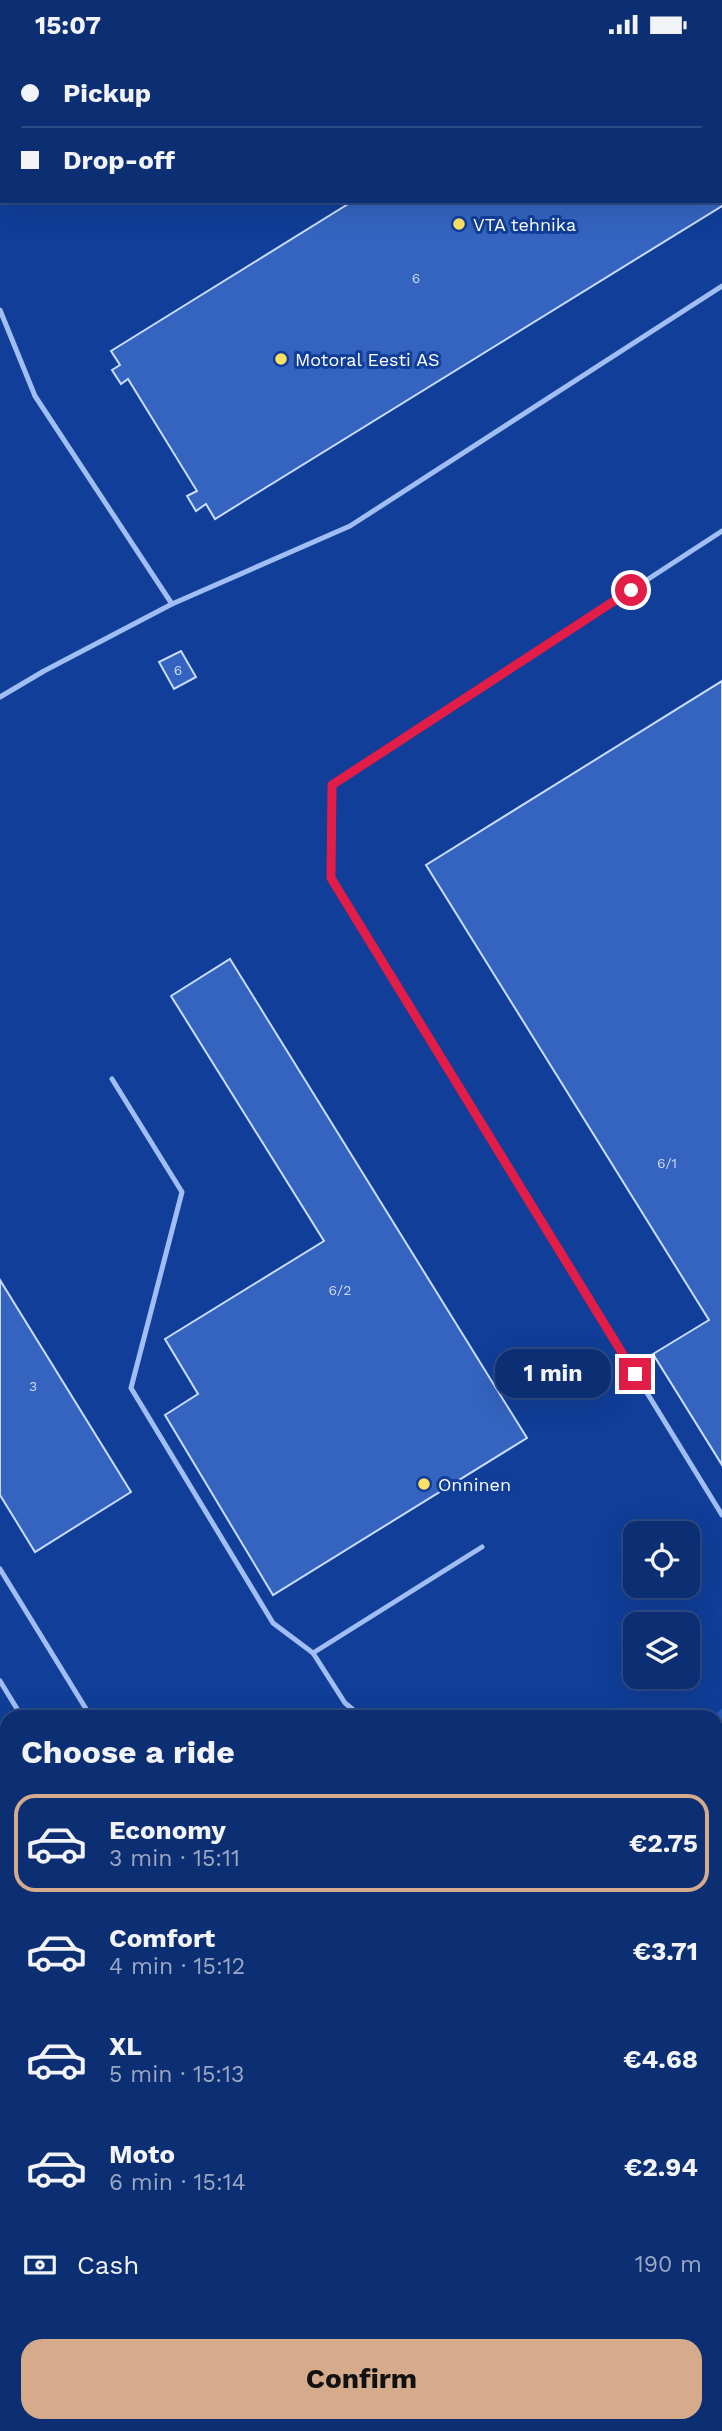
<!DOCTYPE html>
<meta charset="utf-8">
<style>
:root{--surface:#0c2e72;--page:#153677;--text:#f1f3f6;--muted:#9aa8c4;--line:#2c4a84;--accent:#d6ab8b}
body{margin:0;font-family:"Work Sans",sans-serif;background:var(--page);color:var(--text);height:100vh;display:flex;flex-direction:column;font-size:26px;white-space:nowrap}
*{box-sizing:border-box;margin:0}
p{font-size:23px;color:var(--muted)}
.icon{flex:none;width:38px;height:38px;fill:none;stroke:currentColor;stroke-width:2;stroke-linecap:round;stroke-linejoin:round}
.map{position:relative;flex:1;overflow:hidden}
.details{position:absolute;left:0px;top:1661px;width:723px;height:723px;display:flex;flex-direction:column;background:var(--surface);border-radius:21px 21px 0 0;box-shadow:0 7px 28px #0002,0 0 0 2px var(--line)}
.details>*{flex:none}
.guide{position:absolute;left:0px;top:0px;width:723px;height:154px;box-shadow:0 7px 28px #0002,0 0 0 2px var(--line);display:grid;align-content:center;height:154px;padding:0 21px;background:var(--surface)}
.buttons{position:absolute;left:623px;top:1472px;display:grid;gap:14px}
.buttons a{display:grid;place-items:center;width:77px;height:77px;border-radius:14px;background:var(--surface);box-shadow:0 7px 28px #0002,0 0 0 2px var(--line);font-size:35px}
.end{position:absolute;width:32px;height:32px;margin:-16px;border:9px solid #e11d48;background:#fff;box-shadow:0 0 0 4px #fff}
.from{border-radius:50%}
.bubble{position:absolute;height:49px;border-radius:21px;background:var(--surface);box-shadow:0 7px 28px #0002,0 0 0 2px var(--line);font-size:23px;font-weight:700;line-height:49px;text-align:center}
.guide b{display:flex;align-items:center;gap:24px;height:66px;font-size:26px}
.guide b+b{border-top:2px solid var(--line)}
.guide i{width:18px;height:18px;background:var(--text)}
ul{padding:0;list-style:none}
li{display:flex;align-items:center;gap:21px;height:98px;margin:0 14px 10px;padding:0 7px;border:4px solid transparent;border-radius:21px}
li div{flex:1}
li b{display:block;font-size:26px}
li em{font-style:normal;font-weight:700}
li.on{border-color:var(--accent)}
li>.icon{width:63px;height:63px;stroke-width:1.5}
h2{padding:0 21px;font-size:32px;line-height:84px}
.pay{display:flex;align-items:center;gap:18px;height:77px;padding:0 21px;font-size:26px}
.pay p{margin-inline-start:auto}
.cta{display:flex;gap:14px;margin-top:auto;padding:14px 21px}
.cta a{flex:1;height:80px;border-radius:21px;background:var(--accent);color:#111;font-size:28px;font-weight:700;line-height:80px;text-align:center}
.status{display:flex;justify-content:space-between;align-items:center;height:49px;padding:0 35px;background:var(--surface);direction:ltr}
.status svg{height:19px;fill:currentColor}
.map>svg:first-child{display:block}
.green{fill:#2357b8}
.building{fill:#3464bf;stroke:#cadcfe;stroke-width:2}
.lines{fill:none;stroke-linecap:round;stroke-linejoin:round}
.service{stroke:#a1bef4;stroke-width:5}
.tertiary{stroke:#a1bef4;stroke-width:12}
.route{stroke:#e11d48;stroke-width:9}
.poi-dot{fill:#ffe265;stroke:#103e98;stroke-width:2.5}
.labels{text-anchor:middle;dominant-baseline:central;stroke-width:6;stroke-linejoin:round;paint-order:stroke}
.number-label{font-size:14px;fill:#ccd8ef}
.poi-label{font-size:18px;fill:#fff;stroke:#103e98;text-anchor:start}
</style>
<div class="status"><b>15:07</b><svg viewBox="0 0 49 12"><path d="M0 12V9h3v3zM5 12V6h3v6zM10 12V3h3v9zM15 12V0h3v12zM26 1h20v11H26zM47 4h2v5h-2z"/></svg></div>
<div class="map">
<svg width="722" height="2382" viewBox="0 0 722 2382">
<rect width="100%" height="100%" fill="#103e98"/>
<g class="green">
<polygon points="722,1660 722,1723 716,1727 716,1668 710,1668"/>
<polygon points="722,1742 722,1787 716,1791 716,1746"/>
<polygon points="7,1867 7,2002 0,1990 0,1872"/>
<polygon points="722,1875 722,2382 55,2382 58,2376 716,2376 716,1879"/>
<polygon points="7,2189 7,2255 0,2254 0,2193"/>
</g>
<g class="building">
<polygon points="599,0 698,0 699,2 597,2"/>
<polygon points="721,37 722,157 215,470 206,455 196,462 187,447 197,442 128,330 121,335 112,321 120,316 111,302 353,152 721,152"/>
<polygon points="181,602 196,628 174,640 159,613"/>
<polygon points="722,632 722,1416 653,1305 709,1271 426,816"/>
<polygon points="230,910 527,1389 273,1546 165,1366 198,1345 165,1290 324,1192 171,947"/>
<polygon points="0,1231 131,1443 35,1503 0,1446"/>
<polygon points="722,1790 722,1800 717,1804 716,1794"/>
</g>
<g class="lines">
<g class="service">
<polyline points="127,2 131,0"/>
<polyline points="0,57 2,56"/>
<polyline points="0,261 35,347 172,555"/>
<polyline points="722,482 332,736 331,829 722,1466"/>
<polyline points="0,648 44,622 172,555 350,477 722,237"/>
<polyline points="112,1030 182,1143 131,1339 273,1574 313,1604"/>
<polyline points="0,1520 91,1668"/>
<polyline points="0,1632 22,1668"/>
<polyline points="362,1668 345,1654 313,1604 482,1498"/>
<polyline points="0,1779 7,1776"/>
<polyline points="0,2276 7,2280"/>
<polyline points="37,2382 40,2376"/>
</g>
<g class="tertiary">
<polyline points="716,1850 722,1846"/>
<polyline points="0,2307 7,2303"/>
</g>
</g>
<g class="lines">
<polyline class="route" points="631,541 332,736 331,829 635,1325"/>
</g>
<g class="poi-dot">
<circle cx="459" cy="175" r="7"/>
<circle cx="281" cy="310" r="7"/>
<circle cx="424" cy="1435" r="7"/>
</g>
<g class="labels">
<g class="number-label">
<text x="416" y="229">6</text>
<text x="178" y="621">6</text>
<text x="667" y="1114">6/1</text>
<text x="340" y="1241">6/2</text>
<text x="33" y="1337">3</text>
</g>
<g class="poi-label">
<text x="473" y="175">VTA tehnika</text>
<text x="295" y="310">Motoral Eesti AS</text>
<text x="438" y="1435">Onninen</text>
</g>
</g>
</svg>
<div class="buttons">
<a><svg class="icon" aria-label="locate" viewBox="0 0 24 24"><circle cx="12" cy="12" r="6"/><path d="M12 2v4M12 18v4M2 12h4M18 12h4"/></svg></a>
<a><svg class="icon" aria-label="layers" viewBox="0 0 24 24"><path d="M12 4l9 5-9 5-9-5zM3 14l9 5 9-5"/></svg></a>
</div>
<i class="end from" style="left:631px;top:541px"></i>
<i class="end" style="left:635px;top:1325px"></i>
<div class="bubble" style="left:495px;top:1300px;width:116px">1 min</div>
<div class="guide">
<b><i class="from"></i>Pickup</b>
<b><i></i>Drop-off</b>
</div>
<section class="details">
<h2>Choose a ride</h2>
<ul>
<li class="on"><svg class="icon" aria-label="car" viewBox="0 0 24 24"><path d="M5 17H2v-5l4-1 3-4h7l3 4 3 1v5h-3M9 17h6M6 11h13"/><circle cx="7" cy="17" r="2"/><circle cx="17" cy="17" r="2"/></svg><div><b>Economy</b><p>3 min · 15:11</p></div><em>€2.75</em></li>
<li><svg class="icon" aria-label="car" viewBox="0 0 24 24"><path d="M5 17H2v-5l4-1 3-4h7l3 4 3 1v5h-3M9 17h6M6 11h13"/><circle cx="7" cy="17" r="2"/><circle cx="17" cy="17" r="2"/></svg><div><b>Comfort</b><p>4 min · 15:12</p></div><em>€3.71</em></li>
<li><svg class="icon" aria-label="car" viewBox="0 0 24 24"><path d="M5 17H2v-5l4-1 3-4h7l3 4 3 1v5h-3M9 17h6M6 11h13"/><circle cx="7" cy="17" r="2"/><circle cx="17" cy="17" r="2"/></svg><div><b>XL</b><p>5 min · 15:13</p></div><em>€4.68</em></li>
<li><svg class="icon" aria-label="car" viewBox="0 0 24 24"><path d="M5 17H2v-5l4-1 3-4h7l3 4 3 1v5h-3M9 17h6M6 11h13"/><circle cx="7" cy="17" r="2"/><circle cx="17" cy="17" r="2"/></svg><div><b>Moto</b><p>6 min · 15:14</p></div><em>€2.94</em></li>
</ul>
<div class="pay"><svg class="icon" aria-label="cash" viewBox="0 0 24 24"><path d="M3 7h18v10H3z"/><circle cx="12" cy="12" r="2"/></svg>Cash<p>190 m</p></div>
<div class="cta"><a>Confirm</a></div>
</section>
</div>
